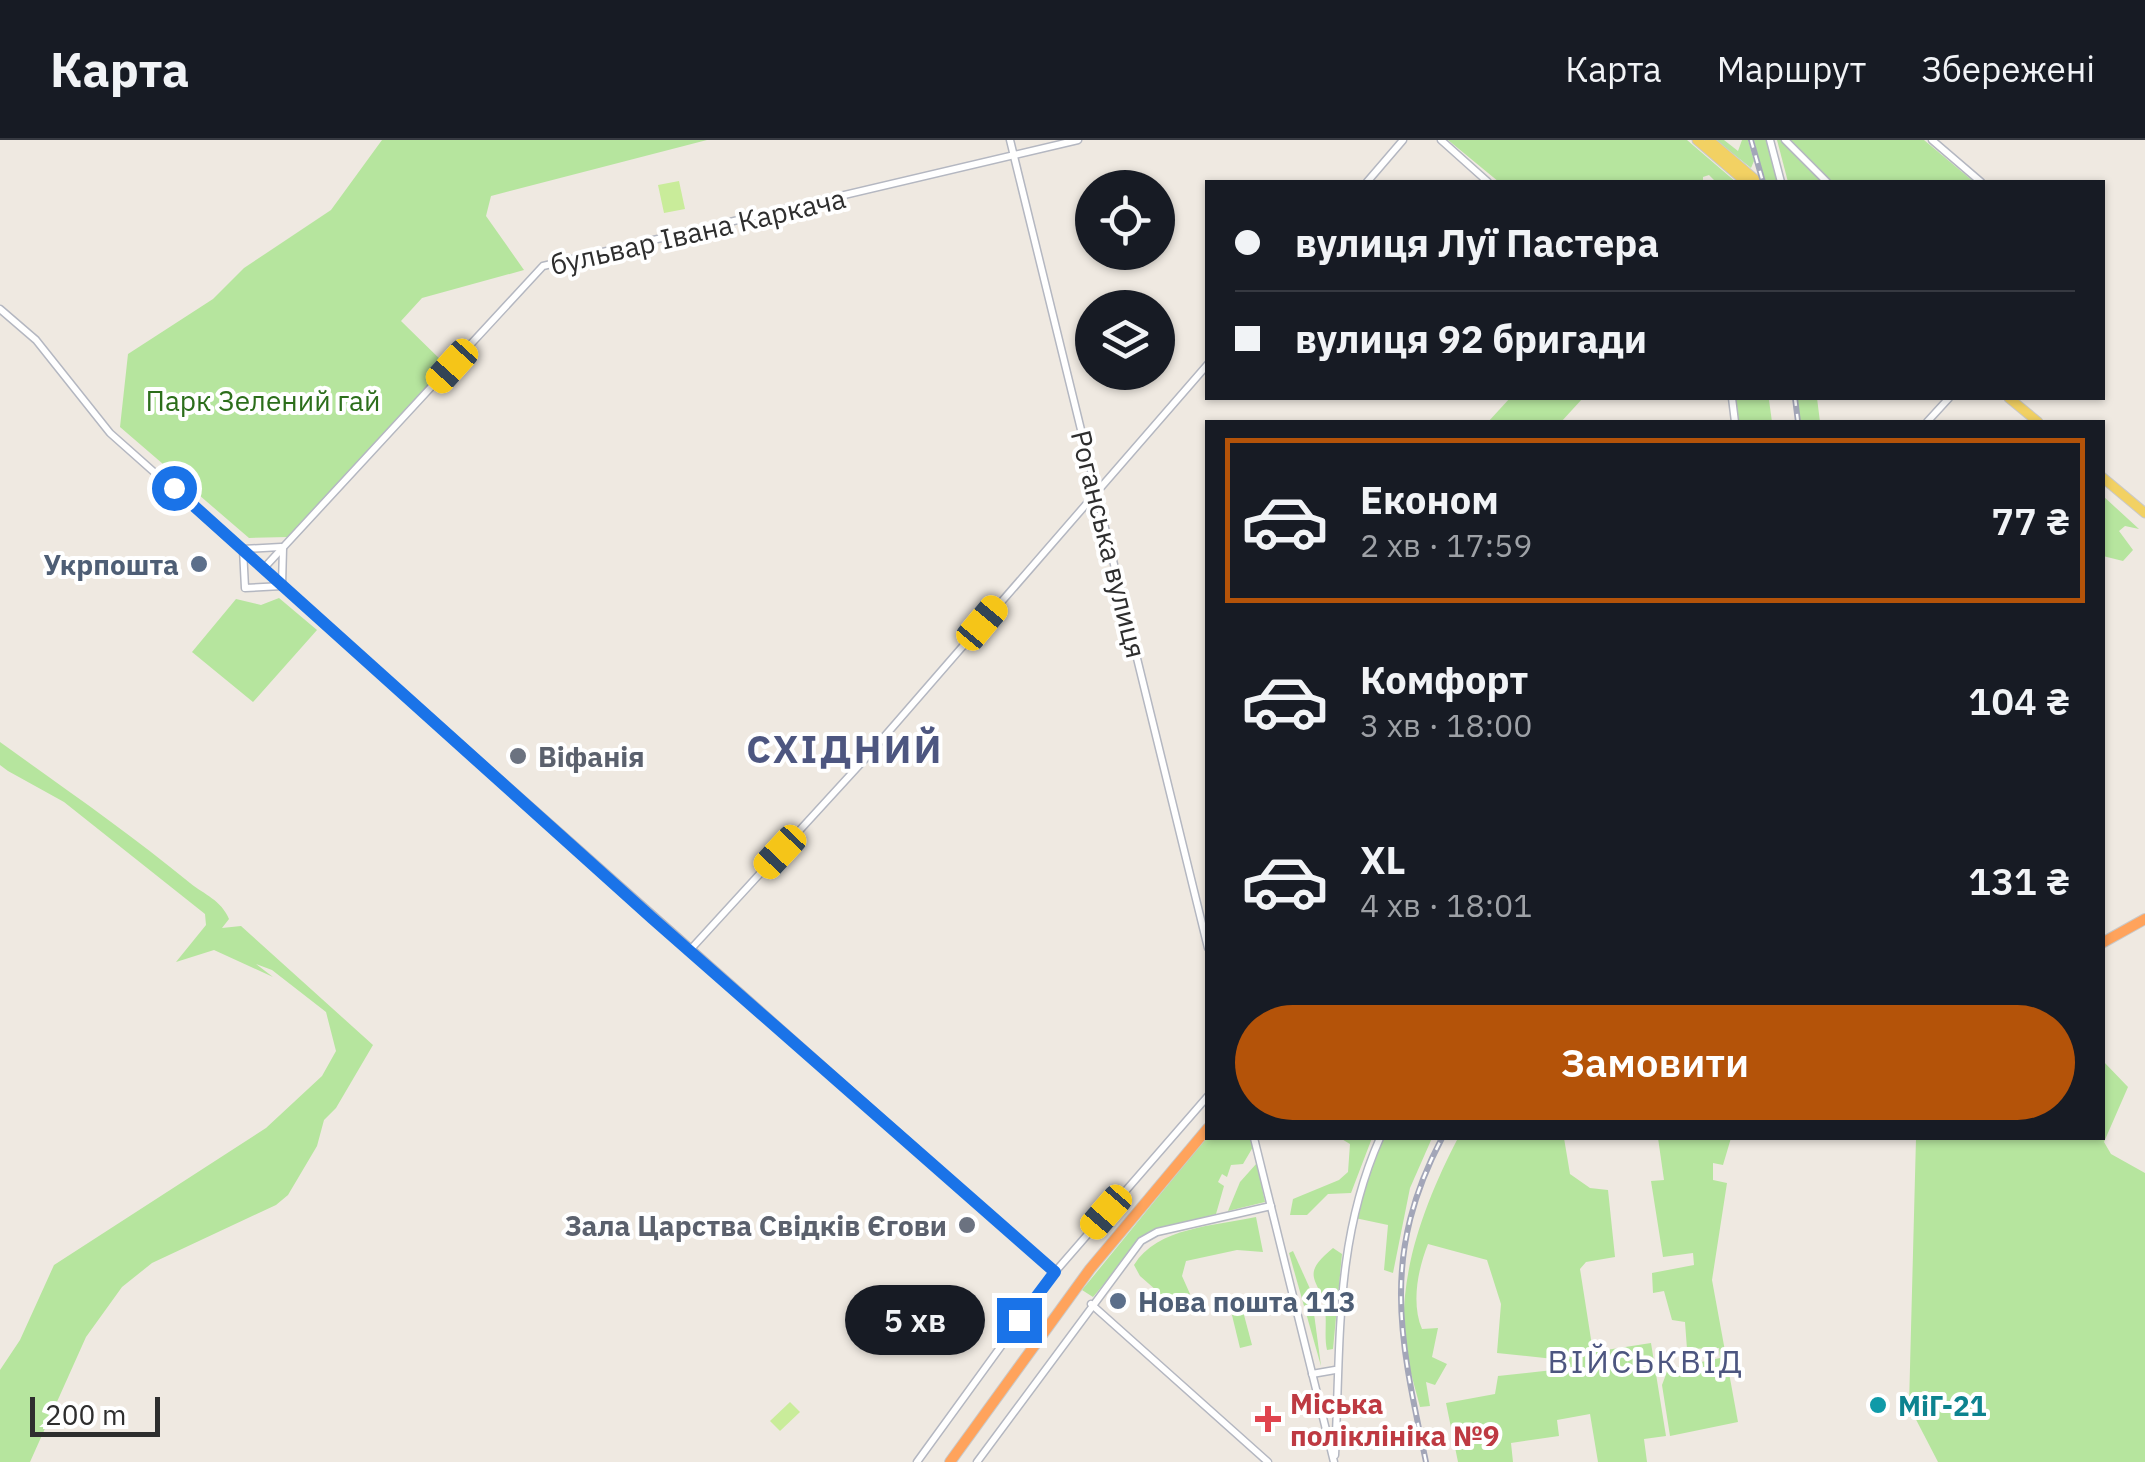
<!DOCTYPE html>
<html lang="uk">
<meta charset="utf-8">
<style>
:root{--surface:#171b24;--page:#242831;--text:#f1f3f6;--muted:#9ea1a6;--line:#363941;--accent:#b45309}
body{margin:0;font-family:"IBM Plex Sans",sans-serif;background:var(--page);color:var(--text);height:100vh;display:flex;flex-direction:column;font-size:38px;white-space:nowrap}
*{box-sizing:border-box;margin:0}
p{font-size:32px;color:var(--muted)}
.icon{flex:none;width:55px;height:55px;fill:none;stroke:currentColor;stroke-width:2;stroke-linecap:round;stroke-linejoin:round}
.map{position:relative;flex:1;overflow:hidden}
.side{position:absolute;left:1205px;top:280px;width:900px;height:720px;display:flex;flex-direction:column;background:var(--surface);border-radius:0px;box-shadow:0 2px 8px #0004}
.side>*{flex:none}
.guide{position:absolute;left:1205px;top:40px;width:900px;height:220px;border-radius:0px;box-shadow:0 2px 8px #0004;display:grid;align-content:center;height:220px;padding:0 30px;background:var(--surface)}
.controls{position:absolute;left:1075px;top:30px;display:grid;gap:20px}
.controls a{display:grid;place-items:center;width:100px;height:100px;border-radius:50%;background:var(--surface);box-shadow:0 2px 8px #0004;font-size:50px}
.scale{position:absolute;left:30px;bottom:25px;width:130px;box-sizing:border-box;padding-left:10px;border:5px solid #2e2e2e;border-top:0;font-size:28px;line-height:35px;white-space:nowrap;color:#2e2e2e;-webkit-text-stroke:8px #fff;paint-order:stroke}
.end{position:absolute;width:45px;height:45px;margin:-22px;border:12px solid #1a73e8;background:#fff;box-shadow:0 0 0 5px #fff}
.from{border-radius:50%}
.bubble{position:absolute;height:70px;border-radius:35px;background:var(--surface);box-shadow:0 2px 8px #0004;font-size:32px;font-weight:600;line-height:70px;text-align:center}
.car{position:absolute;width:30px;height:60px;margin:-30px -15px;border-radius:12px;box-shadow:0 0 8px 2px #0007;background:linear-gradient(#f5c518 24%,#345 0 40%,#f5c518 0 76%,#345 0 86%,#f5c518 0)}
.guide b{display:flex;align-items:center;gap:35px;height:95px;font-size:38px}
.guide b+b{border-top:2px solid var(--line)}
.guide i{width:25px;height:25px;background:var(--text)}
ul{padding:18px 0 0;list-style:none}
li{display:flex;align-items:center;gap:30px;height:165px;margin:0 20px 15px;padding:0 10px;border:5px solid transparent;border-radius:0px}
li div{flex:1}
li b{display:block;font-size:38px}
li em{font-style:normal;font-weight:600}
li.on{border-color:var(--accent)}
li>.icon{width:90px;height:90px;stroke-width:1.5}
.button{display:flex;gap:20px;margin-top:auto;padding:20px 30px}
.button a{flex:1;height:115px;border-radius:60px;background:var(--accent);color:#fff;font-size:40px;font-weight:600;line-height:115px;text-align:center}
header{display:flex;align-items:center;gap:60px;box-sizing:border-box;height:140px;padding:0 50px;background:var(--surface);border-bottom:2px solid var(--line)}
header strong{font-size:48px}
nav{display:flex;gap:55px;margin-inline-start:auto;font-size:35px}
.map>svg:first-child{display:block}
.green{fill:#b6e59e}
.pitch{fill:#c9ec9a}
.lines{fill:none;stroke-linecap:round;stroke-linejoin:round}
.secondary-casing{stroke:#b4b7c1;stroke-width:9}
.primary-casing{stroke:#c9c9c9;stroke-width:11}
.highway-casing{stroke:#c9c9c9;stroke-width:12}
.secondary{stroke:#fff;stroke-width:6}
.primary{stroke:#f2d163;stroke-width:9}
.highway{stroke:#ffa35c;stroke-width:10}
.rail-casing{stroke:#a3a6b8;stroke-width:6}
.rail{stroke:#fff;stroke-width:2.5;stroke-dasharray:8;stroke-linecap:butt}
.route{stroke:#1a73e8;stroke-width:12}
.service-dot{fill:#5c6f8a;stroke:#fff;stroke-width:4}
.worship-dot{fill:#6b7280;stroke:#fff;stroke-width:4}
.culture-dot{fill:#0f9aa8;stroke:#fff;stroke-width:4}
.health-dot{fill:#e0444e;stroke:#fff;stroke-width:4}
.labels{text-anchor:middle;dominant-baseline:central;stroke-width:8;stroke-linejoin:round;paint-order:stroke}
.street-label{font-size:28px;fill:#2e2e2e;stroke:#fff}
.park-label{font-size:28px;fill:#2c6e1b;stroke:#fff}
.service-label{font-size:28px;font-weight:bold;fill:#4e5e75;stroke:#fff;text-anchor:end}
.worship-label{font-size:28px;font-weight:bold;fill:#5b616d;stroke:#fff;text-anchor:start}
.health-label{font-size:28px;font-weight:bold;fill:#be3a42;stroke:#fff;text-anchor:start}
.culture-label{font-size:28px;font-weight:bold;fill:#0d838f;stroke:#fff;text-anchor:start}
.quarter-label{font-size:32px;letter-spacing:2.5px;fill:#4d5680;stroke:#fff}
.district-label{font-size:38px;font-weight:bold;letter-spacing:2.5px;fill:#4d5680;stroke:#fff}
</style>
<header>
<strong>Карта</strong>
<nav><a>Карта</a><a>Маршрут</a><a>Збережені</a></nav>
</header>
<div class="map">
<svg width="2145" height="1322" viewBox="0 0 2145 1322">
<rect width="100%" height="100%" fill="#efe9e1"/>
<g class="green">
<polygon points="382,0 707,0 491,56 486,76 524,130 422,158 401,181 447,226 288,397 249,398 120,287 128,214 213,159 244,128 331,70"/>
<polygon points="1448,0 1687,0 1736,42 1716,42 1709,35 1703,37 1703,42 1499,42"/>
<polygon points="1716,0 1724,0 1738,11 1742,0 1748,0 1754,21 1751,28"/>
<polygon points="1754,0 1769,0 1778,42 1764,41"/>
<polygon points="1777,0 1924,0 1974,42 1788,42"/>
<polygon points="1510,258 1583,258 1561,282 1488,282"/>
<polygon points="1736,258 1769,260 1772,282 1739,282"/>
<polygon points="1796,258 1817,258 1820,282 1800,282"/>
<polygon points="2103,356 2139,389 2125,386 2119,391 2133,410 2123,421 2103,416"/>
<polygon points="279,458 317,490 253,562 192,512 236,459 261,465"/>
<path d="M 0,602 C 65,649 128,692 190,743 C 205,755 221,760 229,779 L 222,788 L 241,786 L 373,905 L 336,968 L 324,980 L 317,1006 L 288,1055 L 276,1065 L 152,1123 L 122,1147 L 86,1197 L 30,1322 L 0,1322 L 0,1230 L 20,1200 L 54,1125 L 266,988 L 322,936 L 336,911 L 326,872 L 272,830 L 256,824 L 273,837 L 214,810 L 176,822 L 206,785 L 205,774 L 64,662 L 8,631 L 0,625 Z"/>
<polygon points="2103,921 2128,947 2104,1002 2111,1014 2145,1033 2145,1322 1938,1322 1909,1266 1916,998 2102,998"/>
<polygon points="1207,997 1251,998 1253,1007 1243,1024 1231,1025 1227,1037 1222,1034 1218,1042 1224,1046 1216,1074 1148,1092 1093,1157 1082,1150"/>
<polygon points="1340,998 1372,998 1351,1053 1328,1054 1307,1075 1290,1075 1293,1059 1339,1040 1348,1032 1350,1004"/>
<polygon points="1383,998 1432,998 1410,1048 1393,1133 1384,1130 1388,1085 1355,1078"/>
<path d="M 1458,998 L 1564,998 L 1570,1034 L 1590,1048 L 1608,1050 L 1615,1117 L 1586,1122 L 1580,1129 L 1593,1212 L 1651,1203 L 1666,1296 L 1644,1299 L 1647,1322 L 1598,1322 L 1590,1274 L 1557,1280 L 1559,1296 L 1511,1303 L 1513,1322 L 1458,1322 L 1446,1263 L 1495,1254 L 1498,1236 L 1553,1230 L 1554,1219 L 1497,1213 L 1501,1164 L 1487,1120 L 1428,1104 C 1418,1129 1411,1163 1422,1189 L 1438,1188 L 1432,1217 L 1447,1224 L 1435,1245 L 1426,1242 L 1430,1266 L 1420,1267 C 1414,1243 1405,1216 1404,1191 C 1401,1123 1428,1056 1458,998 Z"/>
<polygon points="1658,998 1731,998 1723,1025 1713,1023 1713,1040 1727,1043 1712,1140 1738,1282 1670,1296 1662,1245 1668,1229 1720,1218 1719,1208 1687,1209 1685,1182 1672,1180 1664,1151 1653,1153 1652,1133 1694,1125 1693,1113 1663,1117 1651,1041 1664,1040"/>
<polygon points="1257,1023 1265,1062 1228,1071 1240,1042"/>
<path d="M 1256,1077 L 1263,1112 L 1237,1110 L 1186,1121 L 1182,1136 L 1190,1154 L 1180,1164 L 1173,1165 L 1140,1136 L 1134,1125 C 1157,1087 1215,1086 1256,1077 Z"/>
<path d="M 1333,1108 L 1342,1114 L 1333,1209 L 1327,1210 C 1324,1196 1327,1183 1325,1169 C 1320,1138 1298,1137 1333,1108 Z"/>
<polygon points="1293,1111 1311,1151 1321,1226 1289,1113"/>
<polygon points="1240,1160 1252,1205 1240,1208 1229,1163"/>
</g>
<g class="pitch">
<polygon points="679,41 685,69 664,73 658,45"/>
<polygon points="790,1262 800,1272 780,1291 770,1281"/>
</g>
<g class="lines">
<defs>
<g id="secondary">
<polyline points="1010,0 1208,808"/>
<polyline points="1441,0 1488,42"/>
<polyline points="1770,0 1781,42"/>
<polyline points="1785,0 1827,42"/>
<polyline points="1932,0 1981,42"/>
<polyline points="1367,42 1403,0"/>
<polyline points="0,169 36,200 110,293 1055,1132"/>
<polyline points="1732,258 1735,282"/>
<polyline points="1927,282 1949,258"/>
<polyline points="281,407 243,409 245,448 282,446"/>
<polyline points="264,428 543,126 1078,0"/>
<polyline points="282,445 283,408"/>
<polyline points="690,810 864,620 1208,224"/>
<polyline points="1254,998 1334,1322"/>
<polyline points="1091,1164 1268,1322"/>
<polyline points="1312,1234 1335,1230"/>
<path d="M 1335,1315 C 1341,1204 1334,1102 1380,998"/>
<polyline points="917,1322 1055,1132 1208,956"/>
<polyline points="977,1322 1141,1101 1157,1092 1271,1066"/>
</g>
<g id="primary">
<polyline points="1697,0 1746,42"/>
<polyline points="1709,0 1758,42"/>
<polyline points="2009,258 2038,282"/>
<polyline points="2102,337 2145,373"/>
</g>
<g id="highway">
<polyline points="2102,803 2145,779"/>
<polyline points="950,1322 1090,1129 1208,988"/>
</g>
</defs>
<use href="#secondary" class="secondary-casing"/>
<use href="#primary" class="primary-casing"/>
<use href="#highway" class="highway-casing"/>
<use href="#secondary" class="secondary"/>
<use href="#primary" class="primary"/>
<use href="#highway" class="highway"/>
<defs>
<g id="rail">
<polyline points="1751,0 1763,42"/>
<polyline points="1795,258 1798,282"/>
<path d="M 1426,1322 C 1400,1199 1380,1116 1442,998"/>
</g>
</defs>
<use href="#rail" class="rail-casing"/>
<use href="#rail" class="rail"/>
</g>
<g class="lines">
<polyline class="route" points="174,348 652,778 1055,1132 1019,1180"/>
</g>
<g class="service-dot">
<circle cx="199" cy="424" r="10"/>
<circle cx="1118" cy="1161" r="10"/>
</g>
<g class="worship-dot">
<circle cx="518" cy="616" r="10"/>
<circle cx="967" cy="1085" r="10"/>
</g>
<circle class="culture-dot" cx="1878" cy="1265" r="10"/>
<path class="health-dot" d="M1263 1264h10v10h10v10h-10v10h-10v-10h-10v-10h10z"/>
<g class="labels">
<g class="street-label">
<text transform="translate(698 91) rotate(-13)">бульвар Івана Каркача</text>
<text transform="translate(1109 404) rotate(76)">Роганська вулиця</text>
</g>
<g class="park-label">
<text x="263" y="260">Парк Зелений гай</text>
</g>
<g class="service-label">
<text x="179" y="424">Укрпошта</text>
<text x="1138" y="1161" text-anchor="start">Нова пошта 113</text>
</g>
<g class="worship-label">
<text x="538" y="616">Віфанія</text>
<text x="947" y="1085" text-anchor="end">Зала Царства Свідків Єгови</text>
</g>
<g class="health-label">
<text x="1290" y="1263">Міська<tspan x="1290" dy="32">поліклініка №9</tspan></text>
</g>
<g class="culture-label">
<text x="1898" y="1265">МіГ-21</text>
</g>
<g class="quarter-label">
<text x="1646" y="1221">ВІЙСЬКВІД</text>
</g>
<g class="district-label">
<text x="845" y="608">СХІДНИЙ</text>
</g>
</g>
</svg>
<div class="controls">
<a><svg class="icon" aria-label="locate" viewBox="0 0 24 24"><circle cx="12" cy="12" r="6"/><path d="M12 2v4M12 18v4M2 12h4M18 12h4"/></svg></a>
<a><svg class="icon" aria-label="layers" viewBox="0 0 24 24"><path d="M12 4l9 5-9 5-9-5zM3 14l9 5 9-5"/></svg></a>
</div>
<div class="scale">200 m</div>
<i class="end from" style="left:174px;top:348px"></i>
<i class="end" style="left:1019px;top:1180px"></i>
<div class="bubble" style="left:845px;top:1145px;width:140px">5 хв</div>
<i class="car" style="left:452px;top:226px;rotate:222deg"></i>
<i class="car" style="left:982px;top:483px;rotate:40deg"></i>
<i class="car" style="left:780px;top:712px;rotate:223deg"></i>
<i class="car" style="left:1106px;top:1072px;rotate:221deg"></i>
<div class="guide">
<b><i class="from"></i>вулиця Луї Пастера</b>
<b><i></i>вулиця 92 бригади</b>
</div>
<section class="side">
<ul>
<li class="on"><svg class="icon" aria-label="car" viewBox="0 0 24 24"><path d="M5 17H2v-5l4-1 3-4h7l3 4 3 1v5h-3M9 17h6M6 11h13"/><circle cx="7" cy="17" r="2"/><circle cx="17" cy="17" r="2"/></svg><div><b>Економ</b><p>2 хв · 17:59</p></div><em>77 ₴</em></li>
<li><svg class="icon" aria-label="car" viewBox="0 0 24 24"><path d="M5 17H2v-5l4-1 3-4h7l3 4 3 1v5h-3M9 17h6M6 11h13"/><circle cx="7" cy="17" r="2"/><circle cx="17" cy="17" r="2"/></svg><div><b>Комфорт</b><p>3 хв · 18:00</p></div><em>104 ₴</em></li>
<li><svg class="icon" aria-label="car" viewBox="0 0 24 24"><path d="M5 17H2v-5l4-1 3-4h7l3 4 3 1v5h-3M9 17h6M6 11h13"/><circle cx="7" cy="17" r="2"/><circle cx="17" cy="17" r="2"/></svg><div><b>XL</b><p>4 хв · 18:01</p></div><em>131 ₴</em></li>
</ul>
<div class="button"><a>Замовити</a></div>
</section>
</div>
